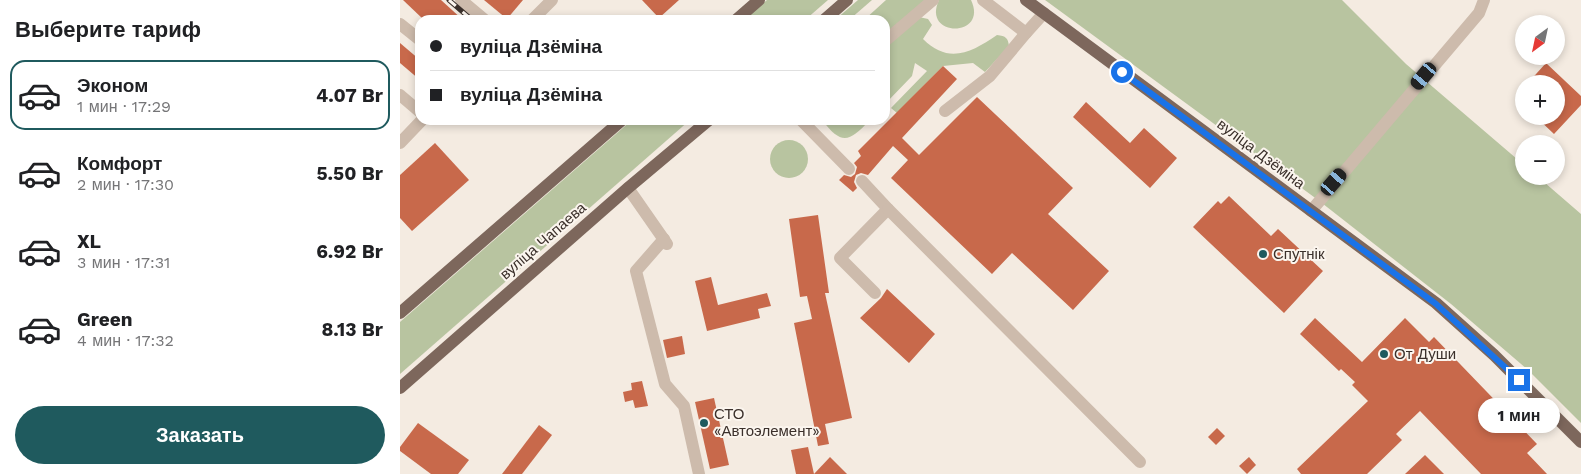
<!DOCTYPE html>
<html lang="ru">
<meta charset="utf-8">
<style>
:root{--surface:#fff;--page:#f6f6f6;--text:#202124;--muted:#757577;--line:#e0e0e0;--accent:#1f5a5e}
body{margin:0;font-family:"Work Sans",sans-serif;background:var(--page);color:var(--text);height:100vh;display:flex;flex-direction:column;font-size:19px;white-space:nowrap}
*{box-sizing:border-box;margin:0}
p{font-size:16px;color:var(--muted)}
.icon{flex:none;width:28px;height:28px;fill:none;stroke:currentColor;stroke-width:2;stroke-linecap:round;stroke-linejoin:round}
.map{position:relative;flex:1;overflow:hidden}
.drawer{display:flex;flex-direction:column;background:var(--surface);width:400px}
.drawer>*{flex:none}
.banner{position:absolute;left:15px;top:15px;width:475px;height:110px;border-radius:15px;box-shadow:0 2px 8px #0003;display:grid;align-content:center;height:110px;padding:0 15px;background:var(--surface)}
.needle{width:32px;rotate:213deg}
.tools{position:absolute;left:1115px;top:15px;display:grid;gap:10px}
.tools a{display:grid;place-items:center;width:50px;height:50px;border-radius:50%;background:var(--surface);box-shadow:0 2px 8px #0003;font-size:25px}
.end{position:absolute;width:22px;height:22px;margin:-11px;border:6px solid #1a73e8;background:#fff;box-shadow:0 0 0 2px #fff}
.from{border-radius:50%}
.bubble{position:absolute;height:35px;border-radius:18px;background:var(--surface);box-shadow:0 2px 8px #0003;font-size:16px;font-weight:700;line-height:35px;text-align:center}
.car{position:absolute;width:15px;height:30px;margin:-15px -8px;border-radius:6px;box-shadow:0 0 4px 1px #0007;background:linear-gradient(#222 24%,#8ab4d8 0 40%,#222 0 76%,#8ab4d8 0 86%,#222 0)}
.banner b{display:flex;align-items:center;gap:18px;height:48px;font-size:19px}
.banner b+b{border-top:1px solid var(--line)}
.banner i{width:12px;height:12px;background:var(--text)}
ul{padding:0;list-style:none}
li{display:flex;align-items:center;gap:15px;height:70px;margin:0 10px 8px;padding:0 5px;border:2px solid transparent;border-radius:15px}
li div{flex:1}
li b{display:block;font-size:19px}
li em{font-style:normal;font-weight:700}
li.active{border-color:var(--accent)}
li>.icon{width:45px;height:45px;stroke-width:1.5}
h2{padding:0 15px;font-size:22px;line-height:60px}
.button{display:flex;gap:10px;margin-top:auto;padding:10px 15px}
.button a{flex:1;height:58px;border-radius:30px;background:var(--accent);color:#fff;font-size:20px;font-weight:700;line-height:58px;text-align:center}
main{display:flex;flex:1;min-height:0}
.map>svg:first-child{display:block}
.green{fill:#b8c4a0}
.building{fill:#c8694b}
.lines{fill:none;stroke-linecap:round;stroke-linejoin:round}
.minor{stroke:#cdbbac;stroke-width:12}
.major{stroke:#7d675c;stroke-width:12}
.rail-casing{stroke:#3b302b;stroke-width:5}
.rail{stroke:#fbf5ee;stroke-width:3;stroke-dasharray:9;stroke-linecap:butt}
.route{stroke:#1a73e8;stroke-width:6}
.poi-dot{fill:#1f5a5e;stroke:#fbf5ee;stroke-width:2}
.labels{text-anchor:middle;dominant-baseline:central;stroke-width:4;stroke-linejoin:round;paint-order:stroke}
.street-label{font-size:15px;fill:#3b302b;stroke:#fbf5ee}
.poi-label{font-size:15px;fill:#3b302b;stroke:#fbf5ee;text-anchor:start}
</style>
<main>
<section class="drawer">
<h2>Выберите тариф</h2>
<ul>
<li class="active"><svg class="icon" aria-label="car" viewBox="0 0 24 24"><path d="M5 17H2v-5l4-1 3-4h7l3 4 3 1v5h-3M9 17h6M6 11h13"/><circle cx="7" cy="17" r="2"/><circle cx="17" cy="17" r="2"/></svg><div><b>Эконом</b><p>1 мин · 17:29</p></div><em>4.07 Br</em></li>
<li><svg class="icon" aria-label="car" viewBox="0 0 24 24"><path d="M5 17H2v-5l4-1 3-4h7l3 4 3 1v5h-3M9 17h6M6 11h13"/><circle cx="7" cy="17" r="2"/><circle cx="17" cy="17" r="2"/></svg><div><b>Комфорт</b><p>2 мин · 17:30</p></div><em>5.50 Br</em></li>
<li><svg class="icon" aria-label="car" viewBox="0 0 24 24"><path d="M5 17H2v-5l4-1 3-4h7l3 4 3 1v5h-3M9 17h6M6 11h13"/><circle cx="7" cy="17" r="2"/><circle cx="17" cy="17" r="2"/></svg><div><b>XL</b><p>3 мин · 17:31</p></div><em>6.92 Br</em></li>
<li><svg class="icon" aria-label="car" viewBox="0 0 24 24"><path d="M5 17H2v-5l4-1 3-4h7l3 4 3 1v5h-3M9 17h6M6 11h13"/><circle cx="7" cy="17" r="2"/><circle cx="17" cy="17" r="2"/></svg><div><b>Green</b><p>4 мин · 17:32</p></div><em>8.13 Br</em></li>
</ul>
<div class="button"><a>Заказать</a></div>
</section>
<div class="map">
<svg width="1181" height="474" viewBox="0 0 1181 474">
<rect width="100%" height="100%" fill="#f4ebe1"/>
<g class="green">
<polygon points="367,0 428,0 405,20 344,20"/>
<polygon points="458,0 472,0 449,20 435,20"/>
<polygon points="486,0 525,0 485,35 485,20 464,20"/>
<path d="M 539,0 L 571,0 C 589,38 521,38 539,0 Z"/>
<polygon points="645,0 942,0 1006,64 1124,165 1124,176 1137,176 1181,214 1181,423 1128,370 1051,304 918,200"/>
<path d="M 519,17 L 528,19 L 532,25 L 523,39 C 549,65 572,52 597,35 C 606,36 608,38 609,46 L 585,72 L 573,63 L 543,66 L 497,113 L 491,108 L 527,71 L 515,63 L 512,76 L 485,104 L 485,47 Z"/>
<polygon points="232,120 290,120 0,374 0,322"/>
<path d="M 422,120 L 470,120 C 449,142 442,146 422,120 Z"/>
<circle cx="389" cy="159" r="19"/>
</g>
<g class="building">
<polygon points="3,0 41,0 63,20 24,20"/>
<polygon points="84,0 123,0 107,19"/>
<polygon points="242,0 279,0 259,18"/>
<polygon points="0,43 20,60 20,80 0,63"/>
<polygon points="1146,63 1181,96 1181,105 1154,134 1135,116 1156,116 1156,84 1127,84"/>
<polygon points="543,66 557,79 502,138 519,155 577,97 673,188 648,214 709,271 673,310 612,253 592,274 491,178 508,160 493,146 468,175 461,173 456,175 454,182 457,188 453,192 439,180 444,175 451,177 455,174 457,167 454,163 461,156 458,151"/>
<polygon points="686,102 730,143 744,128 777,158 750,188 673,117"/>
<polygon points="35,143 69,180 12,231 0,218 0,175"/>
<polygon points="829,196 871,236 878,229 923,271 884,313 793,227 818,201 821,204"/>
<polygon points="418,215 429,293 425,293 452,418 425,424 429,444 418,446 394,323 412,319 407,296 400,297 389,219"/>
<polygon points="311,277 318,305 367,293 371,306 358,309 360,318 307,331 295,281"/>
<polygon points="487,289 535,334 509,363 460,318 481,298"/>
<polygon points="915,318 962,362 1005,318 1029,342 1034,337 1137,444 1127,453 1147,474 1081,474 1020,411 996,434 1002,440 967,474 901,474 897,469 968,401 952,385 955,382 941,369 939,371 900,334"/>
<polygon points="282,336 285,354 267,358 263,340"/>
<polygon points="242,381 248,406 235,408 233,400 225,402 223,392 232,390 231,383"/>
<polygon points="314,398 329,465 310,469 295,402"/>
<polygon points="18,423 69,460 58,474 31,474 0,451 0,447"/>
<polygon points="139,425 152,435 122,474 102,474"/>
<polygon points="817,428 825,436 816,445 808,437"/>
<polygon points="408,447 414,474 396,474 391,450"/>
<polygon points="1025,455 1044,474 1005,474"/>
<polygon points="430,457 447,474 414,474"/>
<polygon points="849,457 856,465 847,474 839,466"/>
</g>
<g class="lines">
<g class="minor">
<polyline points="61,0 85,20"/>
<polyline points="132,20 152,0"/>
<polyline points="0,24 20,40"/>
<polyline points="626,33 644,13"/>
<polyline points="485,41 533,0"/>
<polyline points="0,95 20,112"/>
<polyline points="545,111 590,76 626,33 583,0"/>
<polyline points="401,120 449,169"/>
<polyline points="0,143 22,120"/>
<polyline points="462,181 488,209 440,258 475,293"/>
<polyline points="228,188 267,244"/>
<polyline points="488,209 740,462"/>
<polyline points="911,211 1079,13 1084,0"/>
<polyline points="264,239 236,271 265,384 284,406 299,474"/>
</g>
<g class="major">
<polyline points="626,0 1036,303 1094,355 1181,442"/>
<polyline points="336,20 359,0"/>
<polyline points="424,20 447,0"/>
<polyline points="0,313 222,120"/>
<polyline points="0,388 228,188 309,120"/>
</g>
<defs>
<polyline id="rail" points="49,0 72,20"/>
</defs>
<use href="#rail" class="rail-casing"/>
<use href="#rail" class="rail"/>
</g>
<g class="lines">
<polyline class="route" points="722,72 1036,304 1119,380"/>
</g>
<g class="poi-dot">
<circle cx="863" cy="254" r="5"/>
<circle cx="984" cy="354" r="5"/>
<circle cx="304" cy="423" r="5"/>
</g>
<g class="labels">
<g class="street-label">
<text transform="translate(861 154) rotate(37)">вуліца Дзёміна</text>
<text transform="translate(143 241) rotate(-41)">вуліца Чапаева</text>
</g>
<g class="poi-label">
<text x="873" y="254">Спутнік</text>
<text x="994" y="354">От Души</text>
<text x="314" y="414">СТО<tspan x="314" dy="17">«Автоэлемент»</tspan></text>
</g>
</g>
</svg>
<div class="tools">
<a><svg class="needle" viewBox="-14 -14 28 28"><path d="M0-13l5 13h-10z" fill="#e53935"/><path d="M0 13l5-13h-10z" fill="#757577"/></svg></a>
<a>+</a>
<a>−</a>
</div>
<i class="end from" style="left:722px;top:72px"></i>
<i class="end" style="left:1119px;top:380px"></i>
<div class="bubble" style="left:1078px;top:398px;width:82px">1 мин</div>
<i class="car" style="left:1024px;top:76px;rotate:220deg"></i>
<i class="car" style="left:934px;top:182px;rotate:41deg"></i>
<div class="banner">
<b><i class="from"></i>вуліца Дзёміна</b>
<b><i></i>вуліца Дзёміна</b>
</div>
</div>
</main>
